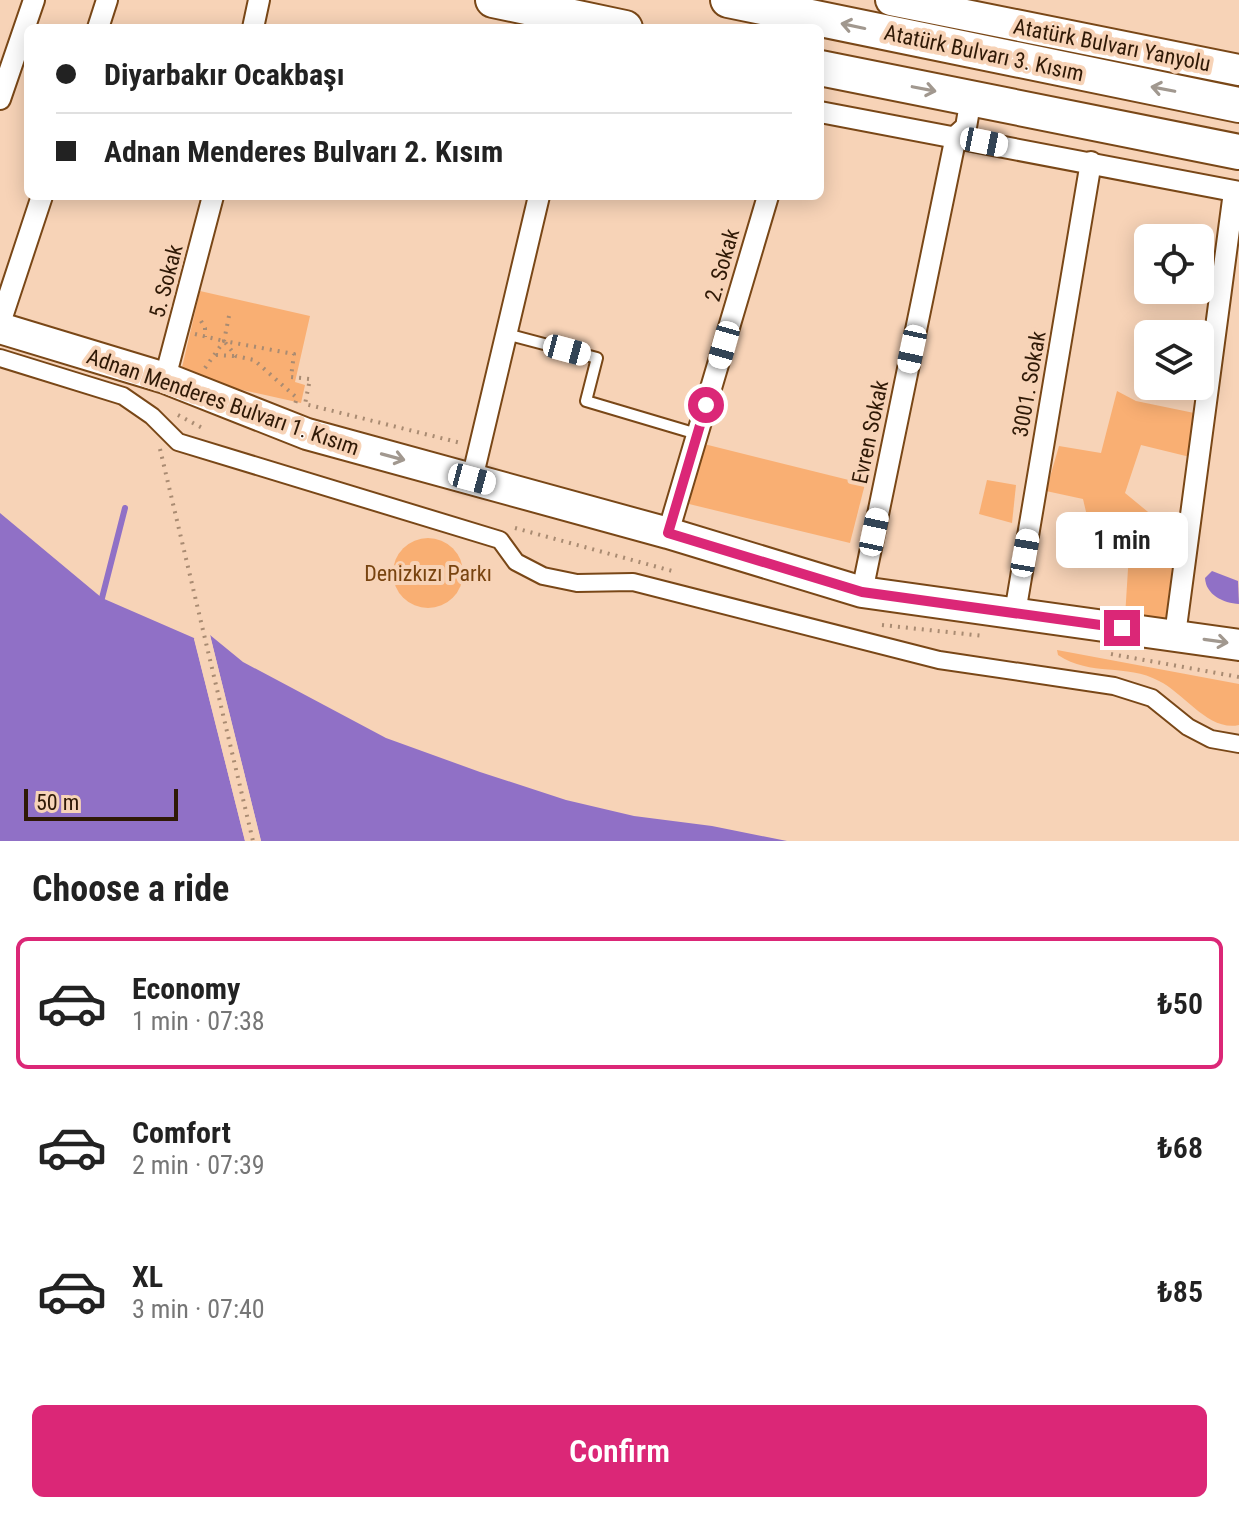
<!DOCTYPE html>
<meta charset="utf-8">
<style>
:root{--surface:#fff;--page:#f2f2f2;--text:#222;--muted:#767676;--line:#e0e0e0;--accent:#db2777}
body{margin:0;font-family:"Roboto Condensed",sans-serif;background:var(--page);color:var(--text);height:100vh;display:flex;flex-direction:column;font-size:30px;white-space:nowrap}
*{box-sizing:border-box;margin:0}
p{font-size:26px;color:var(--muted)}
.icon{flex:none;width:44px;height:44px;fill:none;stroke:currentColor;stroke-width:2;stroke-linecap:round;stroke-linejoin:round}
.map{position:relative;height:841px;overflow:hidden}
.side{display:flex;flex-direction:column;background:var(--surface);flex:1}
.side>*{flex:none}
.hud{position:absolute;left:24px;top:24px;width:800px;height:176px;border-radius:12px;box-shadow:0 4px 20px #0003;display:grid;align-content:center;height:176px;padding:0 32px;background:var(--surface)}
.controls{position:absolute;left:1134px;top:224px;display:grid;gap:16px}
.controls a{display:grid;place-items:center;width:80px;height:80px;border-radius:12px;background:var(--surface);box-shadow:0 4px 20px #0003;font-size:40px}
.scale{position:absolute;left:24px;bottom:20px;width:154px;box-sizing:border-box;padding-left:8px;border:4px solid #2f1906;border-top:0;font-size:22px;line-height:28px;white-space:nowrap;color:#2f1906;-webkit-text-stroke:6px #f7d3b7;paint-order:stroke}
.end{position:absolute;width:36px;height:36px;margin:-18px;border:10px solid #db2777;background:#fff;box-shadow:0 0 0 4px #fff}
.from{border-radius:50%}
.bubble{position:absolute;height:56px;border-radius:12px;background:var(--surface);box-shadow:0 4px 20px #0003;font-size:26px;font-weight:600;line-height:56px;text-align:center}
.car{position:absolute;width:24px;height:48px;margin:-24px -12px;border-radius:10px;box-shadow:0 0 6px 2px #0007;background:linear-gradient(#fff 24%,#345 0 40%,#fff 0 76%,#345 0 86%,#fff 0)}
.hud b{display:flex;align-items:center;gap:28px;height:76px;font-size:30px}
.hud b+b{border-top:2px solid var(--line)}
.hud i{width:20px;height:20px;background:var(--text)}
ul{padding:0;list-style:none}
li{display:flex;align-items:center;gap:24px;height:132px;margin:0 16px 12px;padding:0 16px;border:4px solid transparent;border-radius:12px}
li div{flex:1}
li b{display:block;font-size:30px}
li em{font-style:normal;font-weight:600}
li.on{border-color:var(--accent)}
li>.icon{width:72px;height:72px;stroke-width:1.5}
h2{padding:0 32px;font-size:36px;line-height:96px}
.action{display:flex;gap:16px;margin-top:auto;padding:16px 32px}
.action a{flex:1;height:92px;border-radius:12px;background:var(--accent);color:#fff;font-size:32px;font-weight:600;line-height:92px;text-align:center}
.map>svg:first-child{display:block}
.green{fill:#f9af73}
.water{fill:#9070c6}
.pier{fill:#f7d3b7}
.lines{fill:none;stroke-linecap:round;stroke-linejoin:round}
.stream{stroke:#9070c6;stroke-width:6}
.service-casing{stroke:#794717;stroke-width:14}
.pedestrian-casing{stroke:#794717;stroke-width:20}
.minor-casing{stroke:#794717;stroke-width:24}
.secondary-casing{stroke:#794717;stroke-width:34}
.trunk-casing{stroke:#794717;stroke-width:38}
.path{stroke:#a98b72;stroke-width:4;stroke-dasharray:2 6;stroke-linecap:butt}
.service{stroke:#fff;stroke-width:10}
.pedestrian{stroke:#fff;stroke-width:16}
.minor{stroke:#fff;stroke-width:20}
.secondary{stroke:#fff;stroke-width:30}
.trunk{stroke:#fff;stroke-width:34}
.oneway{stroke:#a1988f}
.route{stroke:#db2777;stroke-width:10}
.labels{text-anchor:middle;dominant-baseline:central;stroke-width:8;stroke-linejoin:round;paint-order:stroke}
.street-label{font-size:22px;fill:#2f1906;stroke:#f7d3b7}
.park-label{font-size:22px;fill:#784410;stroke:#f7d3b7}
</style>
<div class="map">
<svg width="1239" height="841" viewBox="0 0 1239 841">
<rect width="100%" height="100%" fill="#f7d3b7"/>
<g class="green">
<polygon points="200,291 310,316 295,382 305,385 301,403 180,376"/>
<polygon points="1117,391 1136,401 1199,414 1190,457 1141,445 1125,493 1176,535 1165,623 1125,617 1130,537 1087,516 1083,499 1046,491 1059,446 1101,453"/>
<polygon points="704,444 865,484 850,543 689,504"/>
<polygon points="987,480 1016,485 1012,523 979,514"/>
<circle cx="428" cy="573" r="35"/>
<path d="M 1057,650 L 1239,684 L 1239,725 C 1209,732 1184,693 1159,681 C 1126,663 1091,677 1058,655 Z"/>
</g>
<g class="water">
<polygon points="0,513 102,598 194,638 245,841 0,841"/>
<path d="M 1212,571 L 1238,581 L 1239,604 C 1223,603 1206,595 1205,578 Z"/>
<polygon points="210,635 243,662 386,738 480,772 566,800 634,816 712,826 787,841 261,841"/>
</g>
<g class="pier">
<polygon points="210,635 261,841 257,841 206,636"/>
<polygon points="198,638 249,840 249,841 245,841 194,639"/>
</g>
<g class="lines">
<polyline class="stream" points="102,598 125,508"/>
<defs>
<polyline id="service" points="506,334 597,358 586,401 697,434"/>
<polyline id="pedestrian" points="0,358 123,396 152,416 178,442 500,540 516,562 543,576 577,583 633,582 939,660 1114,686 1152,698 1188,727 1211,739 1239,744"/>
<g id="minor">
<polyline points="98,28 107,0"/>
<polyline points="253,28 259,0"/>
<polyline points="0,99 34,0"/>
<polyline points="820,112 1239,192"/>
<polyline points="0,323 42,196"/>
<polyline points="165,378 213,196"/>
<polyline points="472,479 539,196"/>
<polyline points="668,533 768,196"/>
<polyline points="862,592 956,136 966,127 971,98"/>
<polyline points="1015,613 1091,162"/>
<polyline points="1175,635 1234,192"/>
</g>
<g id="secondary">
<polyline points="891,0 1239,70"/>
<polyline points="0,328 165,378 307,434 668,533 862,592 1239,645"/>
</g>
<g id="trunk">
<polyline points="493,0 625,28"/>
<polyline points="728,0 1239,105"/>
<polyline points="820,68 1239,152"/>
</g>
</defs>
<use href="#service" class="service-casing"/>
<use href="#pedestrian" class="pedestrian-casing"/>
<use href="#minor" class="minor-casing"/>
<use href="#secondary" class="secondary-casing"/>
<use href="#trunk" class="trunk-casing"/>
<g class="path">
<polyline points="229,316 224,341 294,354 291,377 310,379 305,404 461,443"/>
<polyline points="201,321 205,328 205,337"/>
<polyline points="195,334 224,341 236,356 254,360 297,398 295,404"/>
<polyline points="216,355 234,356"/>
<polyline points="205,368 224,341"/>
<polyline points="178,415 206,430"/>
<polyline points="160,449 253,841"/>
<polyline points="515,528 676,572"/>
<polyline points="882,625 984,636"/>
<polyline points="1111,654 1239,677"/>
</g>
<use href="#service" class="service"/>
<use href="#pedestrian" class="pedestrian"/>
<use href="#minor" class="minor"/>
<use href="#secondary" class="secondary"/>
<use href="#trunk" class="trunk"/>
</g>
<defs><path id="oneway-shaft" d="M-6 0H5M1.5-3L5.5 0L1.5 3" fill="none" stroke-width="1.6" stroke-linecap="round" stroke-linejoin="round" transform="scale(2)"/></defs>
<g class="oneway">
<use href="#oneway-shaft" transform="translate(853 26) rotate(-168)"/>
<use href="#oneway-shaft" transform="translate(924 89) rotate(11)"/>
<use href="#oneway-shaft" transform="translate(1163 89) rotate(-169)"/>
<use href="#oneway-shaft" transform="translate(393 457) rotate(15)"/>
<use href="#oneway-shaft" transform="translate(1216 641) rotate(8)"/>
</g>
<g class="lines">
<polyline class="route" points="706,405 668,533 862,592 1122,628"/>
</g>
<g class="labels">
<g class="street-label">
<text transform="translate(1112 45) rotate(11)">Atatürk Bulvarı Yanyolu</text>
<text transform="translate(984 53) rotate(12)">Atatürk Bulvarı 3. Kısım</text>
<text transform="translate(722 265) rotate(-74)">2. Sokak</text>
<text transform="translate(166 281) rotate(-75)">5. Sokak</text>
<text transform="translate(1029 384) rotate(-80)">3001. Sokak</text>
<text transform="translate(223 402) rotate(19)">Adnan Menderes Bulvarı 1. Kısım</text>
<text transform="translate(870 432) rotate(-78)">Evren Sokak</text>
</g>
<g class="park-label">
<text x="428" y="573">Denizkızı Parkı</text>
</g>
</g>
</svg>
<div class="controls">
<a><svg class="icon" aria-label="locate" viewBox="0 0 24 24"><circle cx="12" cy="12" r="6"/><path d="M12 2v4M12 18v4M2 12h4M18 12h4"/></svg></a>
<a><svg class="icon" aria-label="layers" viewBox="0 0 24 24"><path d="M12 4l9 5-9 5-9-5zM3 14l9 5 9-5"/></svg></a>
</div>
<div class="scale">50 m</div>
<i class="end from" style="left:706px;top:405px"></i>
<i class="end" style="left:1122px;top:628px"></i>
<div class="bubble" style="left:1056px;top:512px;width:132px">1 min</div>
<i class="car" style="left:984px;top:142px;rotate:101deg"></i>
<i class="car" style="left:724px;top:345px;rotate:196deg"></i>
<i class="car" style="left:912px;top:349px;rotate:192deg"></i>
<i class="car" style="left:567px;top:350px;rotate:105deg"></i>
<i class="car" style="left:472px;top:479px;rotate:105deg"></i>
<i class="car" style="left:874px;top:532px;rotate:12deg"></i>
<i class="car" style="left:1025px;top:553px;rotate:10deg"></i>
<div class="hud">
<b><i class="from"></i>Diyarbakır Ocakbaşı</b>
<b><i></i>Adnan Menderes Bulvarı 2. Kısım</b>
</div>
</div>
<section class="side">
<h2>Choose a ride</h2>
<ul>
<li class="on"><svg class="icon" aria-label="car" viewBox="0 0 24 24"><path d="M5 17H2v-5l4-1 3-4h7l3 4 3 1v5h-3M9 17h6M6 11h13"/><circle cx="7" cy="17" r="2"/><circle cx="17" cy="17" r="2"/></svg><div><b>Economy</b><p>1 min · 07:38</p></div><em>₺50</em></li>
<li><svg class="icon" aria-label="car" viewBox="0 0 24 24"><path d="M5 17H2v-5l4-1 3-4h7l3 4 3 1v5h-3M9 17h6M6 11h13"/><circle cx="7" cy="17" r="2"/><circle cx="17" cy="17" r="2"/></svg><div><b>Comfort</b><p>2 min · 07:39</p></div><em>₺68</em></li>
<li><svg class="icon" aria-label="car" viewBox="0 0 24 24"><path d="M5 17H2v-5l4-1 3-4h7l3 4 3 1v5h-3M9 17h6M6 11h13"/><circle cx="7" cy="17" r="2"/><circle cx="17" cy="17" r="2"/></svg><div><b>XL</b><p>3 min · 07:40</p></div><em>₺85</em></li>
</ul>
<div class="action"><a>Confirm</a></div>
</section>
